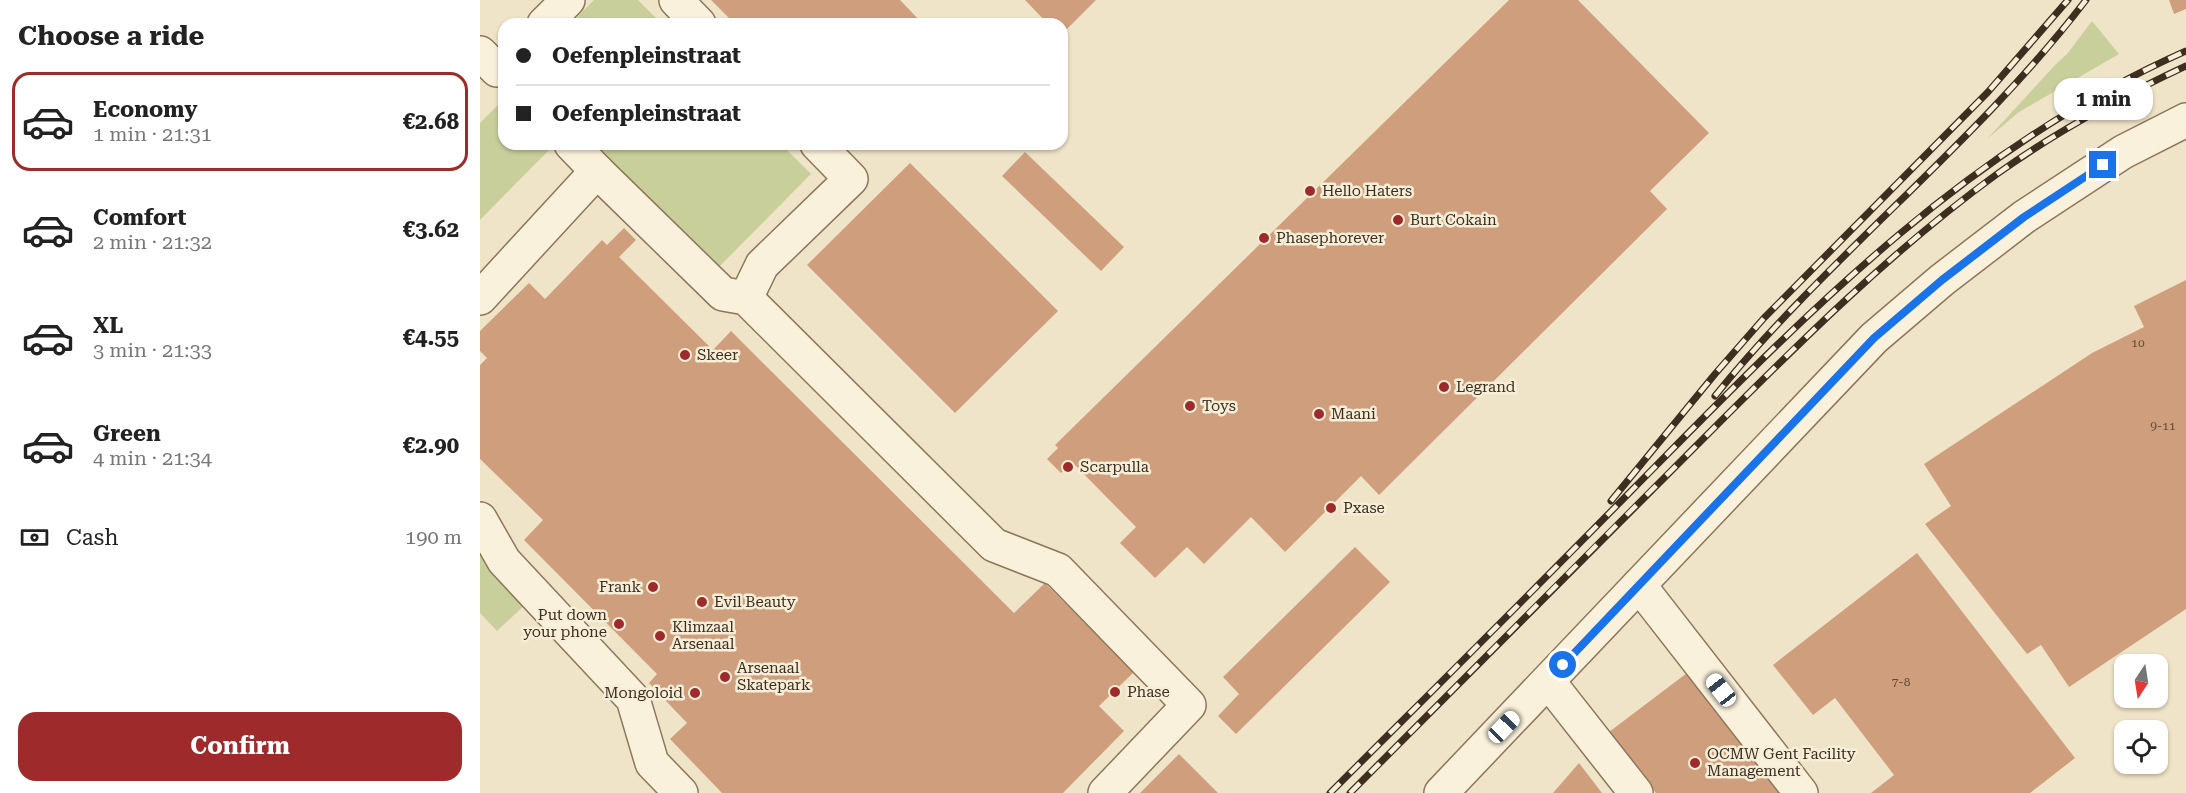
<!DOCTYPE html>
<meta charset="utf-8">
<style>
:root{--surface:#fff;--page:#f6f6f6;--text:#222;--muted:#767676;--line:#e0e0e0;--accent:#9e2a2b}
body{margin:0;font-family:"Roboto Serif",serif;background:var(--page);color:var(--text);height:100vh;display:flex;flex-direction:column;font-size:22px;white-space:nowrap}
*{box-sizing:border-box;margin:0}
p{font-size:20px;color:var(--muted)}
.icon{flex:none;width:33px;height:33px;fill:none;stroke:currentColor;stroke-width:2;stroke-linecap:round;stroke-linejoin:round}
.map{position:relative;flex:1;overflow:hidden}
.sheet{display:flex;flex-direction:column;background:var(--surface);width:480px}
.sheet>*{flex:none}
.banner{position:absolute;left:18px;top:18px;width:570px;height:132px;border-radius:18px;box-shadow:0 2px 4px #0004;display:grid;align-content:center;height:132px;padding:0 18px;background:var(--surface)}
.needle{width:39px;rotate:192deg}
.fabs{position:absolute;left:1634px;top:654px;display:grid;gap:12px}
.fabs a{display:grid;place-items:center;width:54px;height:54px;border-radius:12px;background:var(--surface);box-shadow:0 2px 4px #0004;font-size:30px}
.end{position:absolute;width:27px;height:27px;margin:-14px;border:8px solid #1a73e8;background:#fff;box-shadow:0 0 0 3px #fff}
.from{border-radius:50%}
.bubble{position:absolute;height:42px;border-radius:18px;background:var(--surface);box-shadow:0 2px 4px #0004;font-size:20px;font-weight:700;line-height:42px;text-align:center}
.car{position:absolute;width:18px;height:36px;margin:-18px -9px;border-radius:8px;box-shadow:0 0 4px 2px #0007;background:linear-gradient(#fff 24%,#345 0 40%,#fff 0 76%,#345 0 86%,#fff 0)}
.banner b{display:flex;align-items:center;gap:21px;height:57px;font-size:22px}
.banner b+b{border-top:2px solid var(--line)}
.banner i{width:15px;height:15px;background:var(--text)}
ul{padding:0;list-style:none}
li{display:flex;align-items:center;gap:18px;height:99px;margin:0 12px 9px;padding:0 6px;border:3px solid transparent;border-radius:18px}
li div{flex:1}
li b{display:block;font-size:22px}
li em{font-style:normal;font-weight:700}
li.current{border-color:var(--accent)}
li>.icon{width:54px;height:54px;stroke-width:1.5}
h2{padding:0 18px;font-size:27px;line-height:72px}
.pay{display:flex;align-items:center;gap:15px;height:66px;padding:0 18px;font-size:22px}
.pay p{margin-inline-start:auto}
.cta{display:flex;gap:12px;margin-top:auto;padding:12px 18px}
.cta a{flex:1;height:69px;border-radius:18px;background:var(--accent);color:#fff;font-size:24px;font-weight:700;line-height:69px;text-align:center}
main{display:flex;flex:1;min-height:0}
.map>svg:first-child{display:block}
.green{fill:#c9cf9b}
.building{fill:#cf9f7d}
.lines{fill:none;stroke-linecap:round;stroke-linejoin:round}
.minor-casing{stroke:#8d765c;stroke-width:36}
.minor{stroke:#faf1dc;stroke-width:33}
.rail-casing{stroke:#3d2e20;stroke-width:7}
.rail{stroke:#f7eed8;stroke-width:4.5;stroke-dasharray:14;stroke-linecap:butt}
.route{stroke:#1a73e8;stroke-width:8}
.poi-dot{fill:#9e2a2b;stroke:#f7eed8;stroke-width:2}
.labels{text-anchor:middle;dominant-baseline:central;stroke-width:5;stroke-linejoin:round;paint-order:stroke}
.number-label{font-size:12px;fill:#624a37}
.poi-label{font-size:15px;fill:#3d2e20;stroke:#f7eed8;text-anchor:start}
</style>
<main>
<section class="sheet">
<h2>Choose a ride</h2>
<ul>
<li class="current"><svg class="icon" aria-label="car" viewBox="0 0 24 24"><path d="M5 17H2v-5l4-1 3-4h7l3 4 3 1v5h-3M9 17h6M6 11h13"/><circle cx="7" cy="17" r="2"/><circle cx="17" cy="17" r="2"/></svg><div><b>Economy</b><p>1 min · 21:31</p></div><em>€2.68</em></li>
<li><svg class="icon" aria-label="car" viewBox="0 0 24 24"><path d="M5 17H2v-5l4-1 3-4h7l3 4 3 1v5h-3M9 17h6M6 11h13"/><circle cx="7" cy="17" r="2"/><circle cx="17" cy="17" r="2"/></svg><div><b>Comfort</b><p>2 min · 21:32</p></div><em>€3.62</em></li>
<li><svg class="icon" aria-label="car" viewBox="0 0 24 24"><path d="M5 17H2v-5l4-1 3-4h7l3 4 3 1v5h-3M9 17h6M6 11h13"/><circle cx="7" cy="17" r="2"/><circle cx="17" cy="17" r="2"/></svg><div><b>XL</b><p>3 min · 21:33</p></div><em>€4.55</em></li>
<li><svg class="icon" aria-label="car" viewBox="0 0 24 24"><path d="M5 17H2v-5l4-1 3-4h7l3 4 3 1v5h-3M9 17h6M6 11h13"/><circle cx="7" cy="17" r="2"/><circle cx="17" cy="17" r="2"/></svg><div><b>Green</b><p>4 min · 21:34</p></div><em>€2.90</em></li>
</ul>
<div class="pay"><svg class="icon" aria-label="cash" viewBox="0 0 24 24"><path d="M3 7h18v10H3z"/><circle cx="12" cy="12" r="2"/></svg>Cash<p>190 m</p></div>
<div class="cta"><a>Confirm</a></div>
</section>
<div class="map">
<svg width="1706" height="793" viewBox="0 0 1706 793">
<rect width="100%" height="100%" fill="#f0e4c8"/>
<g class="green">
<polygon points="114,0 158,0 182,24 90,24"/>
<polygon points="1612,21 1639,54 1539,112 1507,139 1576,64 1587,54"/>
<polygon points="24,99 24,144 72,144 73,146 0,220 0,123"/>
<polygon points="107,144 301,144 331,174 233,273"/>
<polygon points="0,553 47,603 17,631 0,613"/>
</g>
<g class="building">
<polygon points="231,0 420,0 443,24 255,24"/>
<polygon points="545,0 616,0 582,34 582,24 568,24"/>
<polygon points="1029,0 1098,0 1229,133 1170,191 1187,209 899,495 881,476 805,552 771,517 724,564 707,547 675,578 640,543 656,527 592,462 581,473 567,459 578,448 575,445"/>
<polygon points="1689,0 1706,0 1706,9 1694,14"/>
<polygon points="545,152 644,247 621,271 522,176"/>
<polygon points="430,163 578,311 475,413 327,265"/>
<polygon points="144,228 156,240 139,257 233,350 251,331 534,613 565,583 654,672 619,706 644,731 583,793 242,793 190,739 207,723 169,683 177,674 44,540 63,520 0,459 0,365 7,358 0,351 0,331 49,283 65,299 122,240 127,245"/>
<polygon points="1706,280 1706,609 1589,687 1561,645 1547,654 1445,524 1471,506 1444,464 1612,353 1664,327 1654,306"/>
<polygon points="875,547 910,582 756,734 738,716 759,694 743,677"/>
<polygon points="1437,553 1595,758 1550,793 1391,793 1414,775 1355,698 1333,715 1293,665"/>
<polygon points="1207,673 1300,793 1176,793 1129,732"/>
<polygon points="699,754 738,793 660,793"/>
<polygon points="1099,763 1122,793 1073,793"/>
</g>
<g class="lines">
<defs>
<g id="minor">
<polyline points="196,0 219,24"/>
<polyline points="64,24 88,0"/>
<polyline points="0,53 17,70"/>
<polyline points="91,144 117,171"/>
<polyline points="0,298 117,171 243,294 266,298 514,545 578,570 709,705 625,793"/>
<polyline points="266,298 282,265 371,179 337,144"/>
<polyline points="0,519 24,561 153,699 172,763 201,793"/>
<polyline points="1159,585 1321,793"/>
<polyline points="1068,681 1156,793"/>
<polyline points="961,793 1394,338 1462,280 1544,217 1643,152 1706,120"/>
</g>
</defs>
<use href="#minor" class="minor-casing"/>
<use href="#minor" class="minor"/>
<defs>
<g id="rail">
<path d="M 1235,396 C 1349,255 1496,144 1606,0"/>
<polyline points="1131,501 1235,374 1284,318 1508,92 1588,0"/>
<path d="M 850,793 C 951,692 1053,591 1153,489 C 1322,318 1482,150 1706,51"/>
<path d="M 870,793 C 982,681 1093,568 1206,456 C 1305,357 1403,257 1517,174 C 1576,132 1640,97 1706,66"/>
</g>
</defs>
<use href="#rail" class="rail-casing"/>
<use href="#rail" class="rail"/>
</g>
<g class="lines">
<polyline class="route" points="1083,665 1394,338 1462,280 1544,217 1623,165"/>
</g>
<g class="poi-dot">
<circle cx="830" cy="191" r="6"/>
<circle cx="918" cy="220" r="6"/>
<circle cx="784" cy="238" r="6"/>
<circle cx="205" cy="355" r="6"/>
<circle cx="964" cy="387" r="6"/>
<circle cx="710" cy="406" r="6"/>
<circle cx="839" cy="414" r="6"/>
<circle cx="588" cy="467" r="6"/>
<circle cx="851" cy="508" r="6"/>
<circle cx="173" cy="587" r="6"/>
<circle cx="222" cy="602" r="6"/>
<circle cx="139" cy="624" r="6"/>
<circle cx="180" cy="636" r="6"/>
<circle cx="245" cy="677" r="6"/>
<circle cx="635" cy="692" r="6"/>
<circle cx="215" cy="693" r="6"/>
<circle cx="1215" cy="763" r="6"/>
</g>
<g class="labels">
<g class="number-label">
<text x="1658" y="343">10</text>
<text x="1683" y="426">9-11</text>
<text x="1421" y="682">7-8</text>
</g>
<g class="poi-label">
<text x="842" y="191">Hello Haters</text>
<text x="930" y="220">Burt Cokain</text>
<text x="796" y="238">Phasephorever</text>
<text x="217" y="355">Skeer</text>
<text x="976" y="387">Legrand</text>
<text x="722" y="406">Toys</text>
<text x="851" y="414">Maani</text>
<text x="600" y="467">Scarpulla</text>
<text x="863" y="508">Pxase</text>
<text x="161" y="587" text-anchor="end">Frank</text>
<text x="234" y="602">Evil Beauty</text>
<text x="127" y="615" text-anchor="end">Put down<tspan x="127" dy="17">your phone</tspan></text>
<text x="192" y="627">Klimzaal<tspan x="192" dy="17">Arsenaal</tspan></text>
<text x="257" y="668">Arsenaal<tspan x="257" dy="17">Skatepark</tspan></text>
<text x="647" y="692">Phase</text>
<text x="203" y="693" text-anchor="end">Mongoloid</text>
<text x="1227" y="754">OCMW Gent Facility<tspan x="1227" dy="17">Management</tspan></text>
</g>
</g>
</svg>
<div class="fabs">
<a><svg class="needle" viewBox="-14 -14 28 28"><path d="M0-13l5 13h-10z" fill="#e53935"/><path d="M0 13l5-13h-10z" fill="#767676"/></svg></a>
<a><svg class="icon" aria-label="locate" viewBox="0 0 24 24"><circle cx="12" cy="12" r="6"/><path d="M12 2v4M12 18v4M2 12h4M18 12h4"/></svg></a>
</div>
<i class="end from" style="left:1083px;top:665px"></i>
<i class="end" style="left:1623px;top:165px"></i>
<div class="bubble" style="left:1574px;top:78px;width:99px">1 min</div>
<i class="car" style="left:1241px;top:690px;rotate:322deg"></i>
<i class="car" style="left:1024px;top:727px;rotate:44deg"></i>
<div class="banner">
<b><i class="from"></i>Oefenpleinstraat</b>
<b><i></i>Oefenpleinstraat</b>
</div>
</div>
</main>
